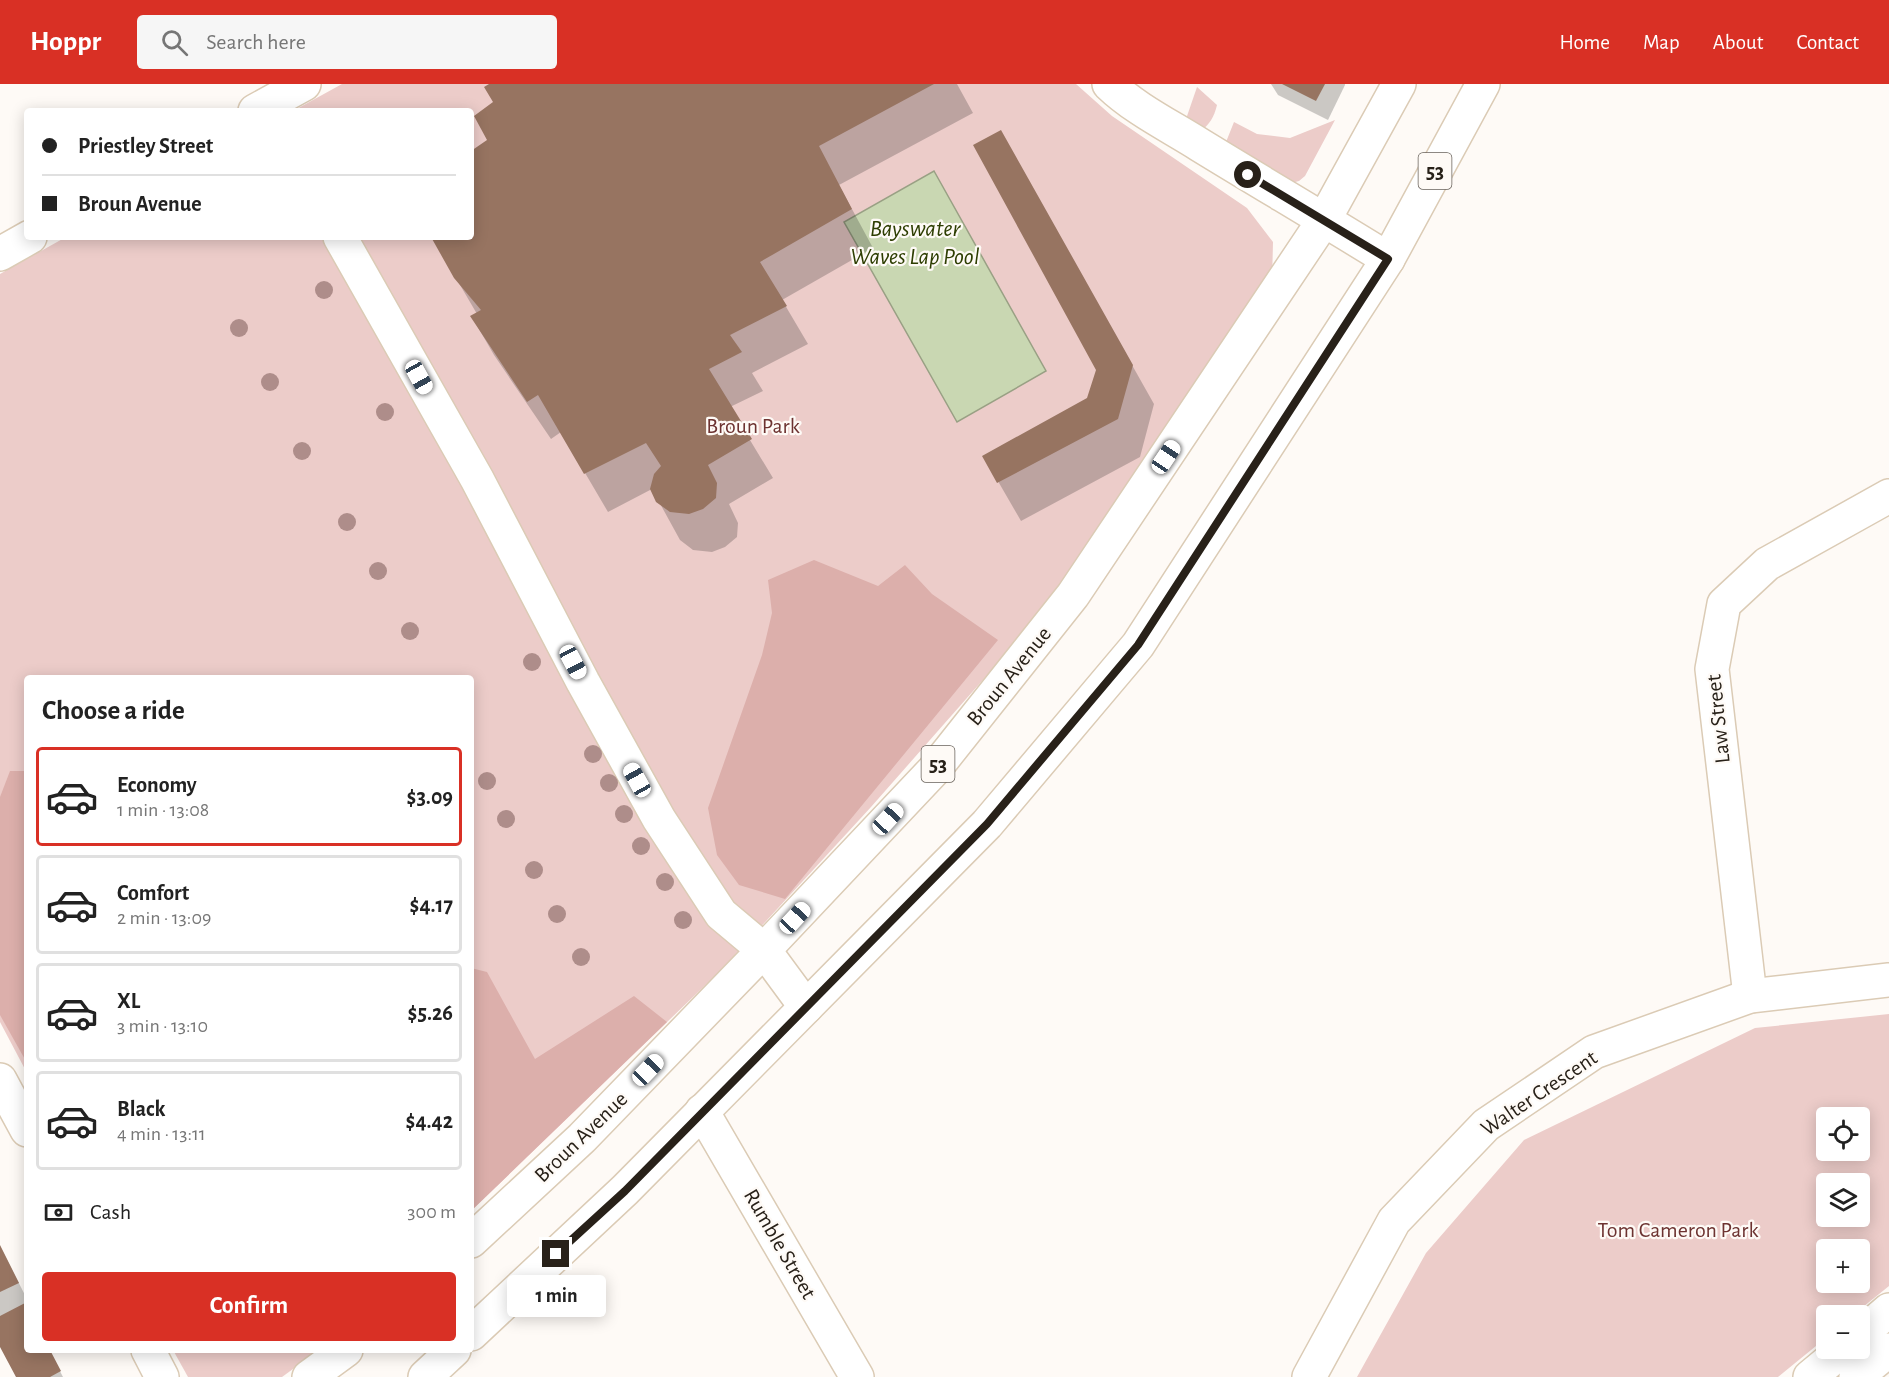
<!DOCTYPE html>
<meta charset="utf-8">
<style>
:root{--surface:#fff;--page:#f6f6f6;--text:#222;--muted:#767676;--line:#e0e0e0;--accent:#d93025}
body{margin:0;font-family:"Alegreya Sans",sans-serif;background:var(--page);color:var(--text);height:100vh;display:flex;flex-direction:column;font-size:22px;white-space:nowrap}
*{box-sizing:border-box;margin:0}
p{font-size:20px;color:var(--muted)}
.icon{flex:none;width:33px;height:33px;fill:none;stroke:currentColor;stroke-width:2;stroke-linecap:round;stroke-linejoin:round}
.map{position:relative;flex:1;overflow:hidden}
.details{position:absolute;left:24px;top:591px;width:450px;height:678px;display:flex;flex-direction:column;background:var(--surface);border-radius:6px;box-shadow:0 3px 15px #0003}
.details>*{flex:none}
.top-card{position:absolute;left:24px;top:24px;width:450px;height:132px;border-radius:6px;box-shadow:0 3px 15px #0003;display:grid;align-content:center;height:132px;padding:0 18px;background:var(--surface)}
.buttons{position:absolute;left:1816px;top:1023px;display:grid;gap:12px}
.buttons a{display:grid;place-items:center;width:54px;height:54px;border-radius:6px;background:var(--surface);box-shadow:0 3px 15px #0003;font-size:30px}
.end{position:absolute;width:27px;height:27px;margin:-14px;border:8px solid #282119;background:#fff;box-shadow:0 0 0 3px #fff}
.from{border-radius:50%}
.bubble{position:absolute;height:42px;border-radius:6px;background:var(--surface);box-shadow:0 3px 15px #0003;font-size:20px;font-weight:700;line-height:42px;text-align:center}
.car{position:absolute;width:18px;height:36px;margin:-18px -9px;border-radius:8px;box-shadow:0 0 4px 2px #0007;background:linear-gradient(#fff 24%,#345 0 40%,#fff 0 76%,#345 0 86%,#fff 0)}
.top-card b{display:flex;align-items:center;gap:21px;height:57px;font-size:22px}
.top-card b+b{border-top:2px solid var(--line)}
.top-card i{width:15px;height:15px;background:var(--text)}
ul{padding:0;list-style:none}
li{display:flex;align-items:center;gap:18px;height:99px;margin:0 12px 9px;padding:0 6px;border:3px solid var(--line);border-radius:6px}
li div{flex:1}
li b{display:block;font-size:22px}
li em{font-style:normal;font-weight:700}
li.active{border-color:var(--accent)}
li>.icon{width:54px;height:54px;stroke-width:1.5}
h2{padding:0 18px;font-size:27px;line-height:72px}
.pay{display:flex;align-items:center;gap:15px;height:66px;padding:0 18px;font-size:22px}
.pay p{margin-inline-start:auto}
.action{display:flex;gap:12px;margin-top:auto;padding:12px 18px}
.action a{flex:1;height:69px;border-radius:6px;background:var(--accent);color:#fff;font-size:24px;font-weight:700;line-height:69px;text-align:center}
header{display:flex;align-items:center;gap:36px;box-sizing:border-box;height:84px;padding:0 30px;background:var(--accent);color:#fff}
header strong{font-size:28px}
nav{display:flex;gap:33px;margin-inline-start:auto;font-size:21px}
.search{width:420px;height:54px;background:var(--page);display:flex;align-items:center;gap:15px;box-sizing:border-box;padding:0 21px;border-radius:6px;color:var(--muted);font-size:22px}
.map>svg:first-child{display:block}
.green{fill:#ecccc9;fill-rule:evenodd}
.forest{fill:#dcafab}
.water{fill:#c9d7b2;stroke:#99a084;stroke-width:1.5}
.shadow{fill:#0003}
.building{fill:#977461}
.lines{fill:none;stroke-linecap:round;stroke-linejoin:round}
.minor-casing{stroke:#dbcbb5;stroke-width:36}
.major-casing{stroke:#dbcbb5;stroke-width:36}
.minor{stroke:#fff;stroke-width:33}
.major{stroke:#fff;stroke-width:33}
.tree{fill:#ae8d8a}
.route{stroke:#282119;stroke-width:8}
.labels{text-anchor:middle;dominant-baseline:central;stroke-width:4.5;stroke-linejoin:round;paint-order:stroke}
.shield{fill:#fefaf6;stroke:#68625b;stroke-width:1.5}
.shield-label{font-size:21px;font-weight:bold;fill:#282119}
.park-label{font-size:22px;fill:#6d3331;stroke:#fefaf6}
.street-label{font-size:22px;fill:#282119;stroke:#fefaf6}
.water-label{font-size:24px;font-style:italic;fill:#2e3e02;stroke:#fefaf6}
</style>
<header>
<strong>Hoppr</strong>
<div class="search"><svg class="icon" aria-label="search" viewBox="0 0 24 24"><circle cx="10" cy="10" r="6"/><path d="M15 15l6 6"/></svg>Search here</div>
<nav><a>Home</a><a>Map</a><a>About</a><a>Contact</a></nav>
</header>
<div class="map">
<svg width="1889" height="1293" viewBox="0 0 1889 1293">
<rect width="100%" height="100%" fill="#fefaf6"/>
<g class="green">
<polygon points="342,0 1076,0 1112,32 1247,124 1273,158 1272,199 1039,532 871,723 720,887 471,1127 471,594 27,594 27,989 0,938 0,190 66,153 471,153 471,27 293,27"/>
<path d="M 1197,3 L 1217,21 C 1214,33 1210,40 1200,48 L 1185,38 Z"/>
<polygon points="1335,36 1305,92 1299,97 1288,100 1222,68 1234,38 1257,50 1290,54"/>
<path d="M 1889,930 L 1889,1202 L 1853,1231 L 1827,1232 L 1827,1253 L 1778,1293 L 1357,1293 L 1426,1169 L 1524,1056 L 1755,944 ZM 1827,1034 L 1860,1034 L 1860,1066 L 1827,1066 ZM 1827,1100 L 1860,1100 L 1860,1132 L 1827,1132 ZM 1827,1166 L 1860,1166 L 1860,1198 L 1827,1198 Z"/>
<polygon points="173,1266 319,1266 282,1293 188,1293"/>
</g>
<g class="forest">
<polygon points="814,476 878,502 905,481 932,510 998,556 785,815 739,801 717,771 708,724 762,571 772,529 768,496"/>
<polygon points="10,687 27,687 27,979 0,931 0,713"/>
<polygon points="471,884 487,888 535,975 634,912 667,938 471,1127"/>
</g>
<polygon class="water" points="934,87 1046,287 957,338 844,138"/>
<g class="shadow">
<polygon points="492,0 957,0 973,29 839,101 873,164 782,216 808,260 752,289 763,307 730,323 773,394 729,420 738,439 737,453 725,463 712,468 693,466 680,456 652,405 608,428 561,348 551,355 494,271 472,233 477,230 432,153 471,153 471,68 489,57 495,18"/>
<polygon points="1271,0 1345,0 1345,1 1328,36 1278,11"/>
<polygon points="1022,86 1154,320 1140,373 1021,437 984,373 1089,315 1098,286"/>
<polygon points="0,1162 27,1215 27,1220 24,1221 27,1226 27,1266 49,1266 63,1293 18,1293 0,1259"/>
</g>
<g class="building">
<polygon points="489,0 934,0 819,62 852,125 760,178 787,222 730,251 742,268 709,285 752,355 708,381 717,399 716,414 703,425 689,430 670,428 656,418 650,405 654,390 661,382 646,359 584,390 538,311 527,318 470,232 481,226 454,194 431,153 471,153 471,67 487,56 474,32 493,18 484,3"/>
<polygon points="1282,0 1325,0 1316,17"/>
<polygon points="1001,46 1133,281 1118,335 997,399 982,372 1087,314 1096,286 973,61"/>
<polygon points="0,1161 19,1199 0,1208"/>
<polygon points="25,1219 27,1223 27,1266 50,1266 61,1287 50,1293 16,1293 0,1263 0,1232"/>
</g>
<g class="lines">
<defs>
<g id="minor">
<path d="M 1109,0 C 1135,25 1170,42 1200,61 C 1262,99 1325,136 1388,175"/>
<polyline points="255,27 304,0"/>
<polyline points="340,153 477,395 583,598 659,735 721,830 764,866 806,923"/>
<polyline points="0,170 30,153"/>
<polyline points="1750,912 1712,585 1724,520 1767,480 1889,412"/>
<polyline points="0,996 27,1046"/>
<polyline points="702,1027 857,1293"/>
<polyline points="148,1266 162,1293"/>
<polyline points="1309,1293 1394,1137 1486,1041 1594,968 1750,912 1889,896"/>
</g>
<g id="major">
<polyline points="471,1157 582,1054 764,866 934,686 1073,511 1324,136 1399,0"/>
<polyline points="471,1250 625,1106 987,740 1138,561 1388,175 1483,0"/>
<polyline points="1860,1251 1889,1226"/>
<polyline points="309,1293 346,1266"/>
<polyline points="425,1293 454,1266"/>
<polyline points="1810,1293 1845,1264"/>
<polyline points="1856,1293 1889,1266"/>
</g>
</defs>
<use href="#minor" class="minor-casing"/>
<use href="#major" class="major-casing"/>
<use href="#minor" class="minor"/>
<use href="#major" class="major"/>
</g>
<g class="tree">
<circle cx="324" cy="206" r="9"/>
<circle cx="239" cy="244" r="9"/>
<circle cx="270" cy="298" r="9"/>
<circle cx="385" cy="328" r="9"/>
<circle cx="302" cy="367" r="9"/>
<circle cx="347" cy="438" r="9"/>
<circle cx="378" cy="487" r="9"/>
<circle cx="410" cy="547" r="9"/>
<circle cx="532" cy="578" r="9"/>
<circle cx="593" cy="670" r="9"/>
<circle cx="487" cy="697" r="9"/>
<circle cx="609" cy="699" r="9"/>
<circle cx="624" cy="730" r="9"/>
<circle cx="506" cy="735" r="9"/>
<circle cx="641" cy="762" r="9"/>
<circle cx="534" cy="786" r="9"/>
<circle cx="665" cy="798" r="9"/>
<circle cx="557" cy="830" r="9"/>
<circle cx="683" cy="836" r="9"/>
<circle cx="581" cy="873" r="9"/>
</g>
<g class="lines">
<polyline class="route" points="556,1170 625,1107 987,740 1138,561 1388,175 1248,91"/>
</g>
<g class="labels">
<g class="shield">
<rect x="1418.5" y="69" width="33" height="36" rx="4.5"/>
<rect x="921.5" y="662" width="33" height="36" rx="4.5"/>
</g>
<g class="shield-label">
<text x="1435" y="87">53</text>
<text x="938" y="680">53</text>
</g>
<g class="park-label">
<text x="753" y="342">Broun Park</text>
<text x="1678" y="1146">Tom Cameron Park</text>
</g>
<g class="street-label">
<text transform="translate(1009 592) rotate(-51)">Broun Avenue</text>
<text transform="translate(1718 635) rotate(-96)">Law Street</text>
<text transform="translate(1539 1009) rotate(-34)">Walter Crescent</text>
<text transform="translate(581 1053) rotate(-44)">Broun Avenue</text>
<text transform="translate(780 1160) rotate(60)">Rumble Street</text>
</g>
<g class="water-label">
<text x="915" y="145">Bayswater<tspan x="915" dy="28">Waves Lap Pool</tspan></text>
</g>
</g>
</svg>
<div class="buttons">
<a><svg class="icon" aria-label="locate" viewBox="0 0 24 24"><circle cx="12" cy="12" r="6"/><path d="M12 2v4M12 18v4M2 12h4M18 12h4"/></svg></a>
<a><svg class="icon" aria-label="layers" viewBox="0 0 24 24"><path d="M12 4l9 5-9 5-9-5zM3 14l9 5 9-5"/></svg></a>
<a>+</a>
<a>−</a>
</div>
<i class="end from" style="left:1248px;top:91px"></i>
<i class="end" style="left:556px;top:1170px"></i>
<div class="bubble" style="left:507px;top:1191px;width:99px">1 min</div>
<i class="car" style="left:419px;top:293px;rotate:151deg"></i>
<i class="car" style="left:1166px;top:373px;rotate:34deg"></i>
<i class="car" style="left:573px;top:578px;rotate:152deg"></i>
<i class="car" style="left:637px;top:696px;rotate:331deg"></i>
<i class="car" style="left:888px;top:735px;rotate:43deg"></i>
<i class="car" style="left:795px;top:834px;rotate:43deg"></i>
<i class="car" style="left:648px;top:986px;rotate:44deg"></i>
<div class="top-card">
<b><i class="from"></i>Priestley Street</b>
<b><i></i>Broun Avenue</b>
</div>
<section class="details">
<h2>Choose a ride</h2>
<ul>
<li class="active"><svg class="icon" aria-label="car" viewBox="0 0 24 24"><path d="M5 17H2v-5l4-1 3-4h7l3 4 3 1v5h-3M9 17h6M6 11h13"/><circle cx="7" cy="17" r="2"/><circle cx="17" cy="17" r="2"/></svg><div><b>Economy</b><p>1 min · 13:08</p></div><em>$3.09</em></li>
<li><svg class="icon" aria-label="car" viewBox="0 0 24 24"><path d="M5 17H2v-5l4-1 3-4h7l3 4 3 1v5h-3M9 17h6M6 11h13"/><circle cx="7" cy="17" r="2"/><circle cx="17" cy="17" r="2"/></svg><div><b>Comfort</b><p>2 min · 13:09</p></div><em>$4.17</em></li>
<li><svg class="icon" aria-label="car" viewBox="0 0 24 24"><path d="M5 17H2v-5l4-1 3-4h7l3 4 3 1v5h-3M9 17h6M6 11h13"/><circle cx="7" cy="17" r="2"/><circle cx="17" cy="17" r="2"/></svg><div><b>XL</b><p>3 min · 13:10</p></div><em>$5.26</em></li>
<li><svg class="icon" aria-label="car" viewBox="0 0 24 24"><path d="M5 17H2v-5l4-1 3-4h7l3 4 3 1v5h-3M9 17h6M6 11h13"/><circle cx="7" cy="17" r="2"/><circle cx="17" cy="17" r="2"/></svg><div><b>Black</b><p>4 min · 13:11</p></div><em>$4.42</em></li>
</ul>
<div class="pay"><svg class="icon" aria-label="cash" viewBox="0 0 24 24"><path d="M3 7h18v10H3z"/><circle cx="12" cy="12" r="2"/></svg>Cash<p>300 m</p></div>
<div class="action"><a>Confirm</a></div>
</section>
</div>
